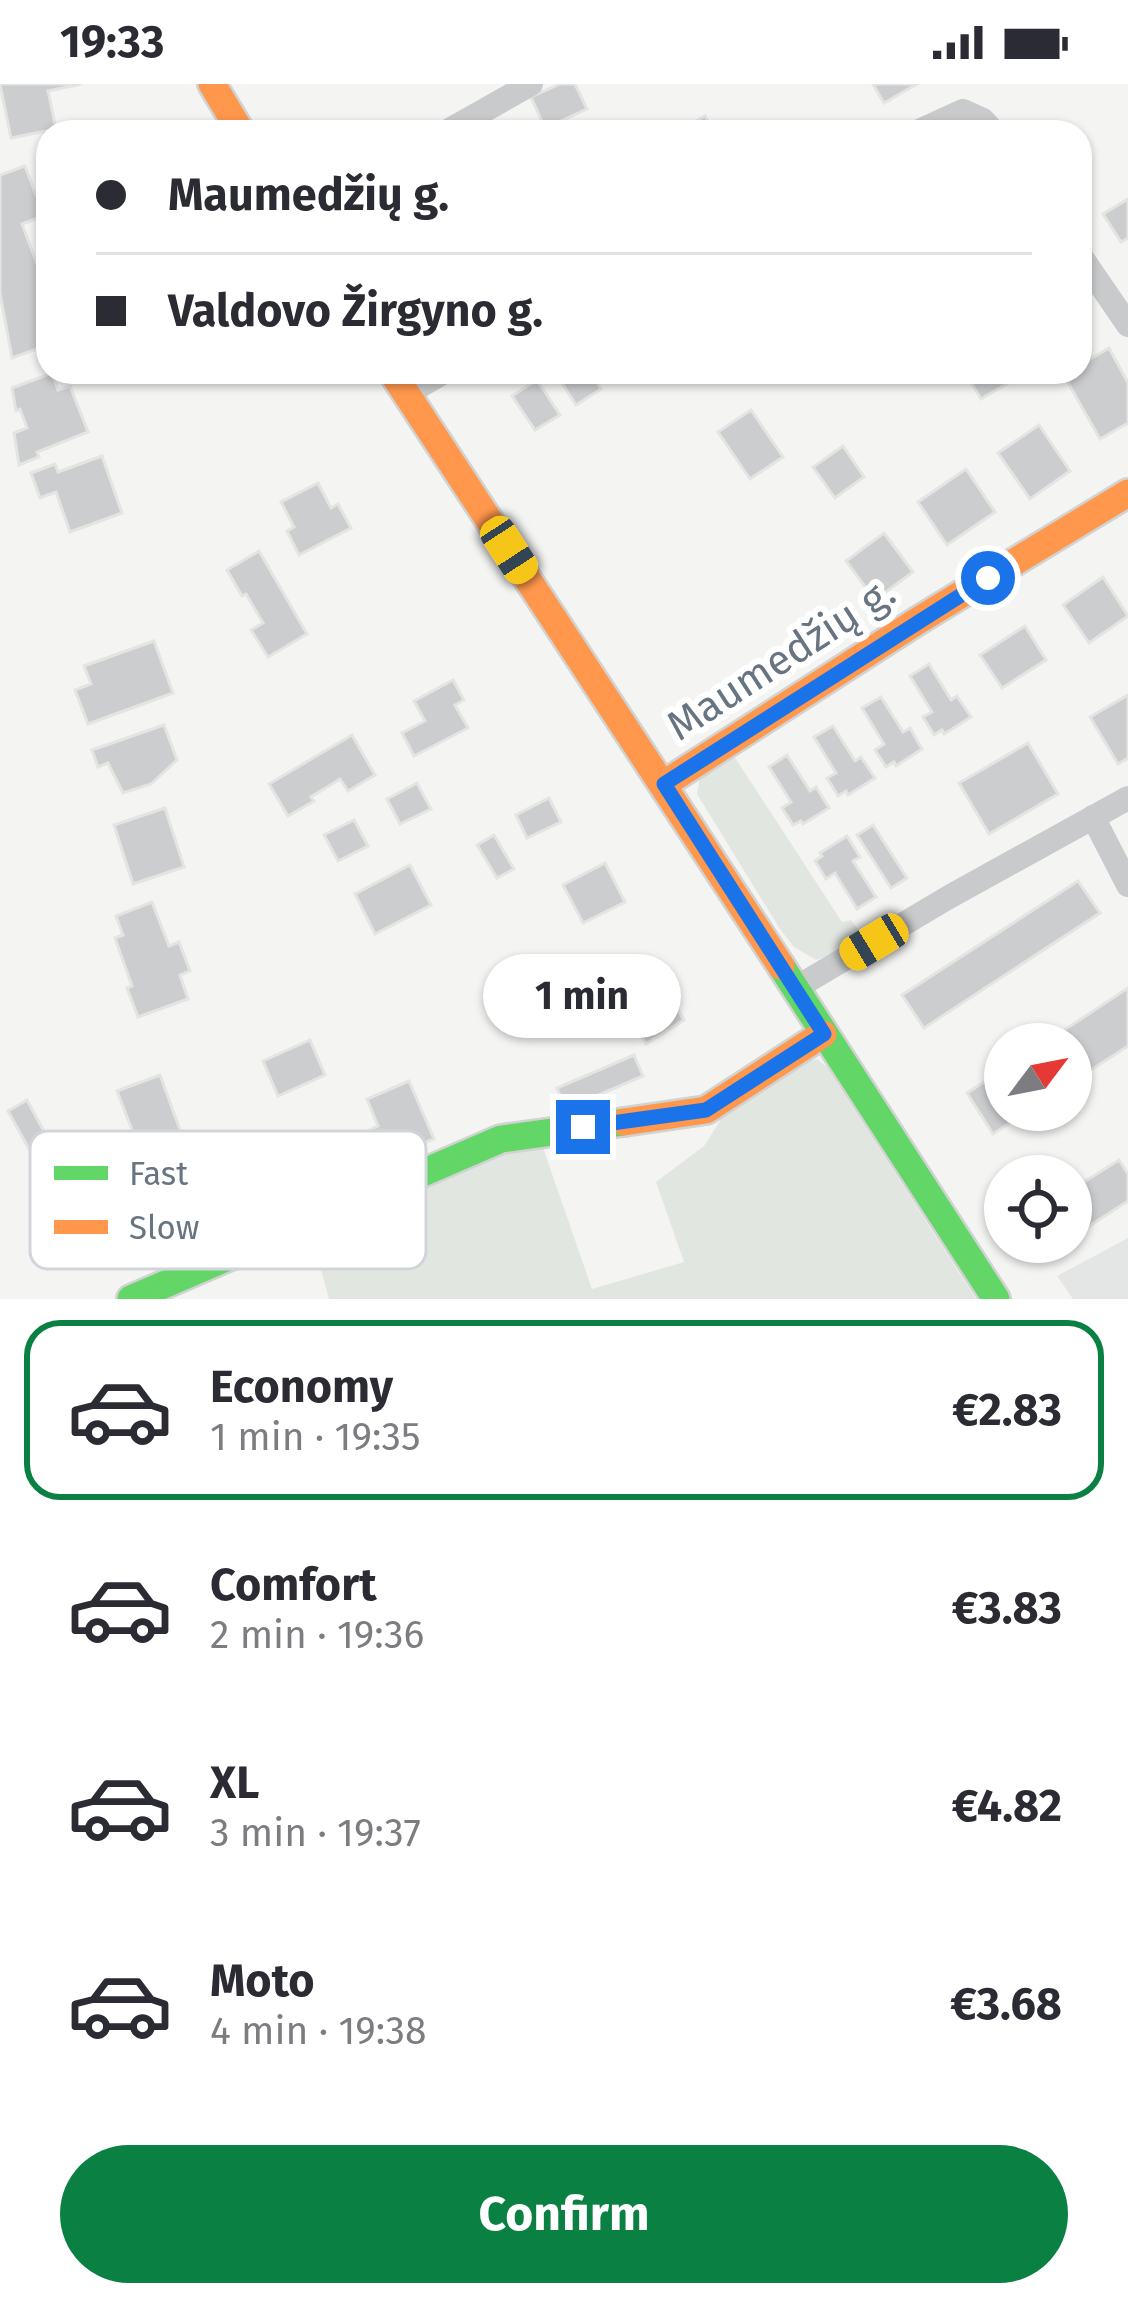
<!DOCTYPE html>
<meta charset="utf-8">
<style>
:root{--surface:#fff;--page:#f2f2f3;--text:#2b2b33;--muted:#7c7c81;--line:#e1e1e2;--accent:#0b8043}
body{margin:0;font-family:"Fira Sans",sans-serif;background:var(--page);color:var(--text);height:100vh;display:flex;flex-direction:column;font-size:45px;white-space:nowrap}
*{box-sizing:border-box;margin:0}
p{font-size:39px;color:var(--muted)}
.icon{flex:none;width:66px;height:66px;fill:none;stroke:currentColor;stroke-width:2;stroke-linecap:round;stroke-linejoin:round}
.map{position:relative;height:1215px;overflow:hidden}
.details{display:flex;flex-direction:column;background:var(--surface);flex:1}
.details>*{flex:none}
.banner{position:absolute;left:36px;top:36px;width:1056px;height:264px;border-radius:36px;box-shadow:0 3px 9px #0004;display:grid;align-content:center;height:264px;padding:0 60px;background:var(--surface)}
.needle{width:78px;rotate:58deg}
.controls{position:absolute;left:984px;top:939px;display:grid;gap:24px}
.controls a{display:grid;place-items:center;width:108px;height:108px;border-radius:50%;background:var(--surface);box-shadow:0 3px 9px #0004;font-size:60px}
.end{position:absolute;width:54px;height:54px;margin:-27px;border:15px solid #1a73e8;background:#fff;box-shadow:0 0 0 6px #fff}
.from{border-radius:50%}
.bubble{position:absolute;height:84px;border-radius:42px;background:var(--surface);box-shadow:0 3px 9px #0004;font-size:39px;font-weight:700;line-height:84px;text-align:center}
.car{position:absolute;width:36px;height:72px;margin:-36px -18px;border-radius:15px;box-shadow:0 0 9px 3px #0007;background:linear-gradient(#f5c518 24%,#345 0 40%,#f5c518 0 76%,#345 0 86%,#f5c518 0)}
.banner b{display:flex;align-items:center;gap:42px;height:114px;font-size:45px}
.banner b+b{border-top:3px solid var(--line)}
.banner i{width:30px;height:30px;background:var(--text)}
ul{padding:21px 0 0;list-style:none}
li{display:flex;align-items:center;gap:36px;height:180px;margin:0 24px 18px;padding:0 36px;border:6px solid transparent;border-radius:36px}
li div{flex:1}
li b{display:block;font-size:45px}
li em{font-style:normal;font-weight:700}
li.on{border-color:var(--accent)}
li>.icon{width:108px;height:108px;stroke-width:1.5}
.cta{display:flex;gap:24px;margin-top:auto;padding:24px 60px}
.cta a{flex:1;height:138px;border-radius:72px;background:var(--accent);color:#fff;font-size:48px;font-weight:700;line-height:138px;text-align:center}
.status{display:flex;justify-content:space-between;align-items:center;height:84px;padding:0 60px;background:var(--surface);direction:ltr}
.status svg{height:33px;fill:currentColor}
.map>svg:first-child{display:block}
.built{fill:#e4e6e6}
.green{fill:#e2e6e1}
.building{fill:#cccdce;stroke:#e4e4e3;stroke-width:3}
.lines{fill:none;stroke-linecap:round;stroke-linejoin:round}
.fast-casing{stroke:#d1d2d2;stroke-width:32}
.slow-casing{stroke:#d1d2d2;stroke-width:32}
.street{stroke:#c9cacb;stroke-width:24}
.fast{stroke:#63d668;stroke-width:27}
.slow{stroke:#ff974d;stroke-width:27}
.route{stroke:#1a73e8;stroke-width:15}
.labels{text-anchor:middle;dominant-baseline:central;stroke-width:12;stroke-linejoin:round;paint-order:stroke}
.street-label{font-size:42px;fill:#677481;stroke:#fff}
.key{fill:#fff;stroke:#d1d5d9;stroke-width:3}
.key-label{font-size:33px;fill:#677481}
</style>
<div class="status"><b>19:33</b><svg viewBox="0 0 49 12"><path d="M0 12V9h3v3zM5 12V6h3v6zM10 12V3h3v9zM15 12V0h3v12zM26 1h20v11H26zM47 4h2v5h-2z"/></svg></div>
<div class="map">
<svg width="1128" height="1215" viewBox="0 0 1128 1215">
<rect width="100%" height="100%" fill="#f4f4f3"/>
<polygon class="built" points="1128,1154 1128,1215 1073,1215 1057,1192"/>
<g class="green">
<polygon points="732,669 842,838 851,836 863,853 839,868 816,876 794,863 780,845 697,710 700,692"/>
<polygon points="817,975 827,983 976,1215 329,1215 311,1150 540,1055 592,1205 684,1178 656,1098 704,1062 729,1023 785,985"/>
</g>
<g class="building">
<polygon points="0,0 81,0 48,7 56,45 11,54"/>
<polygon points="560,0 575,0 587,25 545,44 531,13"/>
<polygon points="873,0 917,0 884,19"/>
<polygon points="705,32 714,48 677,48"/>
<polygon points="25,82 44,132 22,140 48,209 48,261 12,274 0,209 0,91"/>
<polygon points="1128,115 1128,154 1121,158 1103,130"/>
<polygon points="1109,264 1128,299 1128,339 1100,355 1063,290 1080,288 1080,281"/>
<polygon points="555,288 591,288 601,305 576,321"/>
<polygon points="965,288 1013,288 1017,294 981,315"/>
<polygon points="52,289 58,306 70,302 88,348 37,368 39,373 19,381 14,349 27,344 20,325 16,327 12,304"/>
<polygon points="537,296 560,331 535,346 512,312"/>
<polygon points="751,326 783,373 750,395 718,348"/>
<polygon points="1039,341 1070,387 1030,415 998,369"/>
<polygon points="843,362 864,393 835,414 813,383"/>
<polygon points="102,372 122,429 70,448 56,408 40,414 31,389 55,380 58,388"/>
<polygon points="966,385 995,428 947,461 918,418"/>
<polygon points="318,399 331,424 338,420 351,444 299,471 287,447 294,443 281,418"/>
<polygon points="884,449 913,488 875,516 846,477"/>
<polygon points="259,467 307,550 268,573 251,546 263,539 246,510 242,512 227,486"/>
<polygon points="1103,493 1128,532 1089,559 1063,521"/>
<polygon points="1025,542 1046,576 1002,604 980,571"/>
<polygon points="154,557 173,609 88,640 75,606 91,600 84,582"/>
<polygon points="929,580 951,616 957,612 971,633 944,650 942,646 934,651 923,633 932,628 910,592"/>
<polygon points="453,596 464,616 455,621 468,644 414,672 402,649 425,637 414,617"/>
<polygon points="1128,611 1128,674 1118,680 1090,633"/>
<polygon points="881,613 903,648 910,644 922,665 896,682 894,678 886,683 875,666 884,660 862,624"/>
<polygon points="164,641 177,676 151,700 123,709 108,679 98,683 92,666"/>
<polygon points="833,642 855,677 861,673 875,694 848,711 846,707 838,712 827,694 836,689 814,653"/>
<polygon points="352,651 375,691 348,707 340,695 311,713 314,717 288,732 269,700"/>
<polygon points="1028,659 1058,710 989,750 959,699"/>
<polygon points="787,671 810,707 816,703 829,724 803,740 801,737 793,741 782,724 791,718 769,683"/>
<polygon points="417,699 431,725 400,740 387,715"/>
<polygon points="549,714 561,738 527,754 516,731"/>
<polygon points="165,724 184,783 133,800 114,741"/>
<polygon points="354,736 368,762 338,777 324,751"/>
<polygon points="873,741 907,794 891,804 857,751"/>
<polygon points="494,751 514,785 497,794 477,761"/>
<polygon points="847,752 860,773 853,777 876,813 857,825 835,789 826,795 815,777 822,772 820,769"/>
<polygon points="605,779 625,818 583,839 563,801"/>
<polygon points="410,781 431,821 375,850 355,810"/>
<polygon points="1078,797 1100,829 924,944 902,911"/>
<polygon points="152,818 169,862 179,858 190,887 180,891 188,915 138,933 127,904 132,902 115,854 123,851 116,832"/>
<polygon points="649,878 684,936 646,960 610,901"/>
<polygon points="1128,904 1128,962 1071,999 1071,960 1043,960"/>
<polygon points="310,956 325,991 278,1012 263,977"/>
<polygon points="634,971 643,992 566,1025 557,1004"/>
<polygon points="1005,984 1005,1026 1030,1026 993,1050 967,1009"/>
<polygon points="160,991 183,1054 141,1069 117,1007"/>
<polygon points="409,997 434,1055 371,1082 358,1051 378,1042 367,1015"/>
<polygon points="27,1016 48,1055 29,1065 8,1027"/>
<polygon points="1119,1076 1128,1090 1128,1117 1071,1154 1071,1106"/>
</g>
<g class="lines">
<defs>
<g id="fast">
<polyline points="781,882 996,1215"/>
<polyline points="131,1215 501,1055 624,1038"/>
</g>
<g id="slow">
<polyline points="212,0 241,48"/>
<polyline points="392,288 781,882"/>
<polyline points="664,700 919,536 1128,409"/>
<polyline points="624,1038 706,1026 823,950"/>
</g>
</defs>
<use href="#fast" class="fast-casing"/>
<use href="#slow" class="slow-casing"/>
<g class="street">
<polyline points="446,48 531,0"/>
<polyline points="917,48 963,27 983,36 994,48"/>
<polyline points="1080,171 1128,241"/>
<polyline points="406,310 444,288"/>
<polyline points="1093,733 1128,801"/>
<polyline points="794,905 949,813 1128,714"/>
</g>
<use href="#fast" class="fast"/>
<use href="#slow" class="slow"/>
</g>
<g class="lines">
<polyline class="route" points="583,1043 706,1026 824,950 664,700 988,494"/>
</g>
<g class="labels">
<g class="street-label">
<text transform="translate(781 575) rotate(-33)">Maumedžių g.</text>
</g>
</g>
<rect x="30" y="1047" width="396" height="138" rx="18" class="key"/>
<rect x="54" y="1082" width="54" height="14" fill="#63d668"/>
<rect x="54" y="1136" width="54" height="14" fill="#ff974d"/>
<g class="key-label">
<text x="129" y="1101">Fast</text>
<text x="129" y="1155">Slow</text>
</g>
</svg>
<div class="controls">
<a><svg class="needle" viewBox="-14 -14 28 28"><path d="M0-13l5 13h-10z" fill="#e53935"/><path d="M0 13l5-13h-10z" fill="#7c7c81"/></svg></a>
<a><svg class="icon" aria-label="locate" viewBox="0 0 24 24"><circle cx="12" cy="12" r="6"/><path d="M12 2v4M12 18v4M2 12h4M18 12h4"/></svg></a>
</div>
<i class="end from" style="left:988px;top:494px"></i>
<i class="end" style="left:583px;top:1043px"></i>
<div class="bubble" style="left:483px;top:870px;width:198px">1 min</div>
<i class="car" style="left:509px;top:466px;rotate:147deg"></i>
<i class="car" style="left:874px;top:858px;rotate:239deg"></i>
<div class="banner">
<b><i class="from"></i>Maumedžių g.</b>
<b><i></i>Valdovo Žirgyno g.</b>
</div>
</div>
<section class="details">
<ul>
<li class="on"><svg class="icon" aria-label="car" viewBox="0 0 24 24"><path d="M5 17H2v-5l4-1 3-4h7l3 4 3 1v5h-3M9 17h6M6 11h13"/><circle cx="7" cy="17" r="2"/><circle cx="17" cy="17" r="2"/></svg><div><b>Economy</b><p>1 min · 19:35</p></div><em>€2.83</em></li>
<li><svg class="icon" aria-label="car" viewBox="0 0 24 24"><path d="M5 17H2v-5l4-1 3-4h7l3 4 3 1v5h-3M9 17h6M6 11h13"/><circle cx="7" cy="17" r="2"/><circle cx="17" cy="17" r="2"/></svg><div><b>Comfort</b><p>2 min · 19:36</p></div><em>€3.83</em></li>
<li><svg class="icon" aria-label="car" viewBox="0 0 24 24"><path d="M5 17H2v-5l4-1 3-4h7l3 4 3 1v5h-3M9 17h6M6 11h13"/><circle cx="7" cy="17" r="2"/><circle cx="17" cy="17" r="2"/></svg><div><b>XL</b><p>3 min · 19:37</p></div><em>€4.82</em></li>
<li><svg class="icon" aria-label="car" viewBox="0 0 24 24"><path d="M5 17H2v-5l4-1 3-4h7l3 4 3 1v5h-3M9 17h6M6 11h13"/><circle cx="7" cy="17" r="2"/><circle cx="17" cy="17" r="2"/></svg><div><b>Moto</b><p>4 min · 19:38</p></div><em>€3.68</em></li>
</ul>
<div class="cta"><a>Confirm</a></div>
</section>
